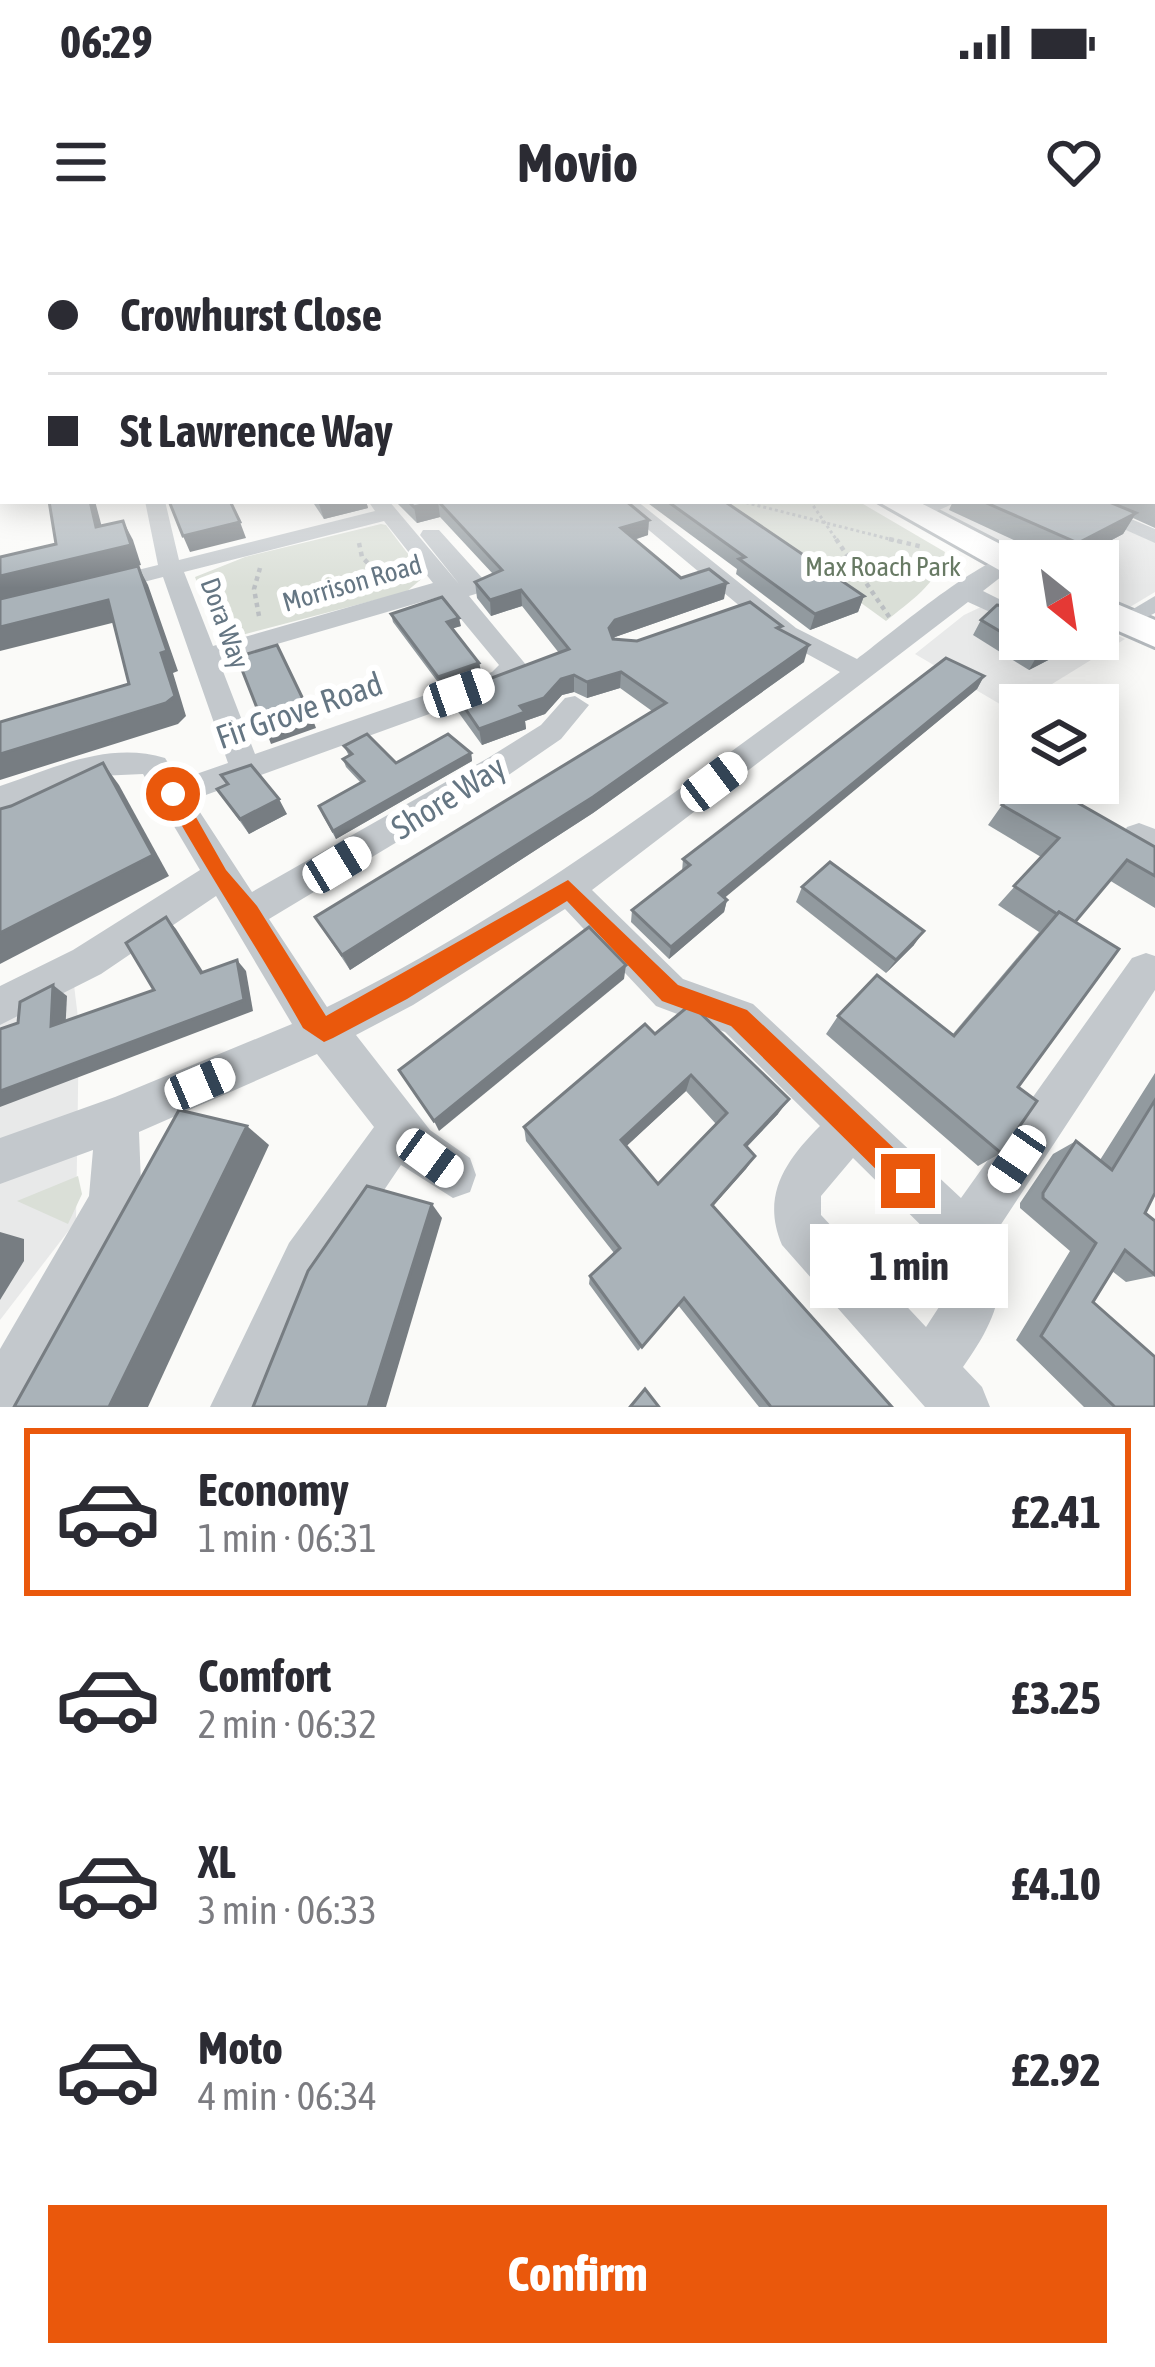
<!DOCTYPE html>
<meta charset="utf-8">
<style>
:root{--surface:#fff;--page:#f7f7f7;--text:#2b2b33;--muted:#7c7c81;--line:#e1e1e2;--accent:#ea580c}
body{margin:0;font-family:"Asap Condensed",sans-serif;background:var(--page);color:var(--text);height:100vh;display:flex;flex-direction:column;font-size:45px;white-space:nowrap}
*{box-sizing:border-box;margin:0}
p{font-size:39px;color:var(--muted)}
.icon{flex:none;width:66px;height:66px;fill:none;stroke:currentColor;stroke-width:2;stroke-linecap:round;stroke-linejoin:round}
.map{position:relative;height:1167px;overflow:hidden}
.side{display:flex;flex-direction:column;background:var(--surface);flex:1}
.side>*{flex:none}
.hud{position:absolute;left:0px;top:0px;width:1155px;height:264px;box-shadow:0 6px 30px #0003;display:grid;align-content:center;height:264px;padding:0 48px;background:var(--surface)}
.needle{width:78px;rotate:150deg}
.tools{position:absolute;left:999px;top:300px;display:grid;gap:24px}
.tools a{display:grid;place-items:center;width:120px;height:120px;border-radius:0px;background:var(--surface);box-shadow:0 6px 30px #0003;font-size:60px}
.end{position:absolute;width:54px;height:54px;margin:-27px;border:15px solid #ea580c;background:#fff;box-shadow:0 0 0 6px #fff}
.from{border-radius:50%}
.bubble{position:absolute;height:84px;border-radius:0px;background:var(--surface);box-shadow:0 6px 30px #0003;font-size:39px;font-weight:700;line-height:84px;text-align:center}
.car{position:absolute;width:36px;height:72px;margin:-36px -18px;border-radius:15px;box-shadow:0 0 9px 3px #0007;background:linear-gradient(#fff 24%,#345 0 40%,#fff 0 76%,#345 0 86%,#fff 0)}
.hud b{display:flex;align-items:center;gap:42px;height:114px;font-size:45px}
.hud b+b{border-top:3px solid var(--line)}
.hud i{width:30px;height:30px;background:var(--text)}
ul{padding:21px 0 0;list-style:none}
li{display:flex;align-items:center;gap:36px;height:168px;margin:0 24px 18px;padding:0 24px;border:6px solid transparent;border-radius:0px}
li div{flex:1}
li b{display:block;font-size:45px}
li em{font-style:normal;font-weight:700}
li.selected{border-color:var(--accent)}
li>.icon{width:108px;height:108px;stroke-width:1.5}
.action{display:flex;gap:24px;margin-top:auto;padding:24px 48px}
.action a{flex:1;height:138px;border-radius:0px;background:var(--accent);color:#fff;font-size:48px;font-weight:700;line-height:138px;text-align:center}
.status{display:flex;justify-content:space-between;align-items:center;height:84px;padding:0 60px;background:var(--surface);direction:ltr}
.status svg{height:33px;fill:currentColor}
header{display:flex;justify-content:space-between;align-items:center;height:156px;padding:0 48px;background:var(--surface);font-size:54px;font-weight:700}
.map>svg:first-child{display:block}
.built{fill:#e8e9e9}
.green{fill:#dadfd7}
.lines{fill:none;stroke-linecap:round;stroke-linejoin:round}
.highway-casing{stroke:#b4b9bd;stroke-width:6}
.path-far1{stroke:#bbbfc2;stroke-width:3;stroke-dasharray:3 3;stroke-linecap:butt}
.path{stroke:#bbbfc2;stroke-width:4.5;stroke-dasharray:4.5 4.5;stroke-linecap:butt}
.minor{fill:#c3c8cc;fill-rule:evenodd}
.highway{fill:#fff;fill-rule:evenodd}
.wall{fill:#929a9f;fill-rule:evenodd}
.shaded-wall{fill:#777d82}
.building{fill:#aab3b9;stroke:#777d82;stroke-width:3;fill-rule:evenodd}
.route{fill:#ea580c}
.labels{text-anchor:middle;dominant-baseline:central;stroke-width:12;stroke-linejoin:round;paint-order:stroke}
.far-park-label{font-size:27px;fill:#687a64;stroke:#fff}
.far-street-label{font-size:27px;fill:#657683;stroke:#fff}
.street-label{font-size:33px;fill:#657683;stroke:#fff}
</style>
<div class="status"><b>06:29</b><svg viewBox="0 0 49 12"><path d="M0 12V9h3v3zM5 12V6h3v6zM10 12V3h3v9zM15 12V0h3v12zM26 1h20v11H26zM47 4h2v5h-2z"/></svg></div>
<header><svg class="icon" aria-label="menu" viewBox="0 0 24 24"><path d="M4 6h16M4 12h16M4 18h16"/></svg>Movio<svg class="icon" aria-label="heart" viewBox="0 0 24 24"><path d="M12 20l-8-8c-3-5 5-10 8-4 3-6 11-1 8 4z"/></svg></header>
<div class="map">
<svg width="1155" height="1167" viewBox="0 0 1155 1167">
<rect width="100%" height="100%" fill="#fafaf8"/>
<g class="built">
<polygon points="912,261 1071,261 1155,299 1155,352 1130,367 1115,363 1098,355 1098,321 1031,321"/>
<polygon points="1019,349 1020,399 1098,399 1098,386 1125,399 1010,470 915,414 964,375"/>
<polygon points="74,745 79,786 76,981 0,1080 0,777"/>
</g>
<g class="green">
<path d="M 720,261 L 858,261 L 945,312 C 938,344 909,362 886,381 Z"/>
<polygon points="381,284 386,285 425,336 406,352 219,401 195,337 245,317"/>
<polygon points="78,936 82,954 68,984 17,961"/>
</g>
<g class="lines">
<defs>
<g id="highway">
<polygon points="877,261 917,261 1033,321 1020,321 1020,339 1008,335"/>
<polygon points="1098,356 1155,380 1155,407 1098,382"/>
</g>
</defs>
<use href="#highway" class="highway-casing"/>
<g class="path-far1">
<polyline points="740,261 901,302"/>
<polyline points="810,261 838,302"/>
</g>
<g class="path">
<polyline points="836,299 890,378"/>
<polyline points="889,299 923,307"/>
<polyline points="359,303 362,317 384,340"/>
<polyline points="341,352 377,335"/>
<polyline points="259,376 254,349 260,328"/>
</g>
<g class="minor">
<path d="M 145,261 L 165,261 L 179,320 L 375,271 L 368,261 L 389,261 L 459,344 L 420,295 L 423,290 L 439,290 L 485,341 L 485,351 L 469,356 L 527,426 L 512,444 L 192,560 L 252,652 L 488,518 L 541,485 L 565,458 L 575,456 L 589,465 L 561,499 L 510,534 L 269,679 L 327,767 C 512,677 674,553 840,432 L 778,398 L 614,261 L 637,261 L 796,388 L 857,419 C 886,398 987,311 1015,316 L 1015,326 L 983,351 L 1003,361 L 1020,357 L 1020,372 L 1001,377 L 968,362 L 592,650 L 683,739 L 753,764 L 961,958 L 1132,718 L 1146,713 L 1155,716 L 1155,750 L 992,998 C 1012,1047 992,1086 963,1127 L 982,1147 L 990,1167 L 925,1167 L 782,1005 C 761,956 785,921 820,886 L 725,792 L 656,766 L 565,669 L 413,765 L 356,795 L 430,890 L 470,918 L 476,935 L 470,952 L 453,958 L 401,925 L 324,1039 L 266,1167 L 210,1167 L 289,1003 L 374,887 L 317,814 L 139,892 L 141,944 L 131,971 L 28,1167 L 0,1167 L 0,1109 L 89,956 L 93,910 L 0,944 L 0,898 L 115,857 L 292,784 L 216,656 L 101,734 L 0,785 L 0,746 L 73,710 L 200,630 L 143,534 L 99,536 L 0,570 L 0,546 C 54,528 108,501 165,518 L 179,540 L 228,523 L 163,337 L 101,353 L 89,346 L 93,341 L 158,325 ZM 384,281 L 433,343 L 213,406 L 184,332 ZM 442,356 L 499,425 L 492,432 L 255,514 L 219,421 ZM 853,918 L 948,1012 L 950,1050 L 926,1087 L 821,975 L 821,956 Z"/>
<polygon points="931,261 959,261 917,280 907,274"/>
<polygon points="1061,261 1088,261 1155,289 1155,303"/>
<polygon points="1155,356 1155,373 1125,388 1113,381"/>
<polygon points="1139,583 1155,589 1155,618 1127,605 1122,596 1127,587"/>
</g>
<use href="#highway" class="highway"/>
</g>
<g class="wall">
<polygon points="1155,184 1155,288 1133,278 1123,294 1072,321 1059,321 949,270 953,261 1152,261"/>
<polygon points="312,261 366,261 368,268 324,279"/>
<polygon points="395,261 626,261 648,295 634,300 681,338 724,359 615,397 613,399 637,401 781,390 804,422 593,573 350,730 315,677 652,471 620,448 587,458 574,452 562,455 545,474 525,481 526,489 482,505 456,469 454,452 559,413 522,366 491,376 477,358 475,342 493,334 440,277 417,283"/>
<polygon points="645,261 724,261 864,356 858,372 810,390 736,334 737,329"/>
<polygon points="391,374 461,386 452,388 479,423 481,431 440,445 393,382"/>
<polygon points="981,380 1069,400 1058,415 1029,430 973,395"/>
<polygon points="984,436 977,449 724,657 727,660 724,672 669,719 631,682 632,670 682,632 683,619"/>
<polygon points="344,506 396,523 471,513 472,521 336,599 322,574 361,543 346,527 343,519 349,516"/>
<polygon points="221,535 287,574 249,594 217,549 226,544"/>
<polygon points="1059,553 1155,607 1155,668 1109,640 1075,682 1018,847 1001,913 978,926 826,794 838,776 952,795 1039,692 998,665 1041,617 988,585 1002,565"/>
<polygon points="802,647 914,705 886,733 796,662"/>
<path d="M 655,794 L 778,874 L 747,907 L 755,916 L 713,966 L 892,1167 L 759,1167 L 678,1065 L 638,1111 L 589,1044 L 590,1036 L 614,1013 L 526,901 L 524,887 ZM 686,851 L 716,884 L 658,944 L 626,906 Z"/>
<polygon points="1155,833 1155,953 1145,973 1155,1036 1126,1042 1112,1031 1093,1062 1155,1167 1084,1167 1016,1100 1070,1011 1020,968 1020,963 1053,914 1076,901 1100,920"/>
</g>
<g class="shaded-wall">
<polygon points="0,232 3,232 3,252 0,253"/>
<polygon points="90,261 95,261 107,306 96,287"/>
<polygon points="330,261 366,261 368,268 324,279 319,264"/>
<polygon points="438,261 440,277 417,283 414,267"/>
<polygon points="1136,273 1123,294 1072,321 1068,321 1078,303"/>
<polygon points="649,280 648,295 620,304 621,288"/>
<polygon points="123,281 133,300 141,325 0,359 0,336"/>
<polygon points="240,282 246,298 190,312 183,296"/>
<polygon points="138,326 148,345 178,431 173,433 186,476 178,484 0,540 0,514 166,463"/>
<polygon points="727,343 724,359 615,397 608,404 609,388 615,380"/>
<polygon points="521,350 522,366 491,376 490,360"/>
<polygon points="864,356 858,372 810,390 815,374"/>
<polygon points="108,360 120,381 0,411 0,387"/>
<polygon points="459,378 461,386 448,390 447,382"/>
<polygon points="1069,400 1058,415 1029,430 1038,414"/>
<polygon points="809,405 804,422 593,573 350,730 342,715"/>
<polygon points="479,423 481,431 440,445 438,437"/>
<polygon points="621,432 620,448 587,458 587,442"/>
<polygon points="574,435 574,452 562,455 545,474 525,481 526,489 482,505 479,489 520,466 561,439"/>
<polygon points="984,436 977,449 716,665 719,653"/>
<polygon points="313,480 316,488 271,504 268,496"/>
<polygon points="471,513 472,521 336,599 333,591"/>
<polygon points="103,523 119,545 169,636 0,724 0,693"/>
<polygon points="279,559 287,574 249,594 240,579"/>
<polygon points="727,660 724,672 669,719 671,707"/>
<polygon points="166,677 176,689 211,744 201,733"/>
<polygon points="924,691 914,705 886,733 896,720"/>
<polygon points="237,720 246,731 253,771 0,867 0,851"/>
<polygon points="626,725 624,739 439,891 434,881"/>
<polygon points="53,745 67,756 65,796 51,786"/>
<polygon points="691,835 686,851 618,914 621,900"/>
<polygon points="789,859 778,874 736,918 745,905"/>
<polygon points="247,886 269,905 148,1167 109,1167"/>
<polygon points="755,916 746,929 705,975 712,965"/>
<polygon points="432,964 442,978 386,1167 368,1167"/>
<polygon points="0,992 24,999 24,1021 0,1060"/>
</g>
<g class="building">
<rect x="0" y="184" width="3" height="48"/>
<polygon points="1152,184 1155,184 1155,261 1152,260"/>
<polygon points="49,261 90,261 96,287 123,281 131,305 0,336 0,317 56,304"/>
<polygon points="169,261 230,261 240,282 183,296"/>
<polygon points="408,261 626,261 649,280 621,288 681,338 709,329 727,343 615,380 609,388 613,399 637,401 750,362 782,386 777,388 809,405 593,557 342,715 315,677 666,463 621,432 587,442 574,435 561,439 544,458 520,466 525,472 479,489 454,452 569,409 521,350 490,360 475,342 502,330 438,261 414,267"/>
<polygon points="667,261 724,261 864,356 815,374 739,319 745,317"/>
<polygon points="982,261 1107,261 1136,273 1078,303"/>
<polygon points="138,326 167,411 161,413 175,456 166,463 0,514 0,482 129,444 108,360 0,387 0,359"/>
<polygon points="442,357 459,378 447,382 479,423 438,437 391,374"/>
<polygon points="997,365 1010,367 1020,372 1020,399 1069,400 1038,414 981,380"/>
<polygon points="277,405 313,480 268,496 237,417"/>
<polygon points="946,418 984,436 719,653 727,660 671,707 632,670 690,625 683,619"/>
<polygon points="1098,480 1116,488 1098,508"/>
<polygon points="367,494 396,523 448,494 471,513 333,591 319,566 364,541 343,519 352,514 344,506"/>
<polygon points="103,523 153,615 0,693 0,569 11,566"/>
<polygon points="251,525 279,559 240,579 217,549 228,544 221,535"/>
<polygon points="1024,543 1065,543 1057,551 1155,607 1155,636 1127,620 1075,682 1059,672 1057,674 1014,646 1059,598 1002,565"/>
<polygon points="830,622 924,691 896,720 802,647"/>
<polygon points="1059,672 1119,709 1018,847 1037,861 1001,913 838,776 877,735 954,796"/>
<polygon points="166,677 201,733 237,720 244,760 0,851 0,789 18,783 20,762 53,745 51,786 154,750 126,703"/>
<polygon points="589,687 626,725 434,881 399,830"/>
<path d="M 691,764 L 789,859 L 745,905 L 755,916 L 712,965 L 892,1167 L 771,1167 L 684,1058 L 642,1107 L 590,1036 L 620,1008 L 524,887 L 645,784 L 655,794 ZM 691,835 L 727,873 L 658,944 L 621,900 Z"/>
<polygon points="1155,860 1155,953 1145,973 1155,981 1155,1035 1125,1010 1093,1062 1155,1117 1155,1167 1115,1167 1041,1096 1096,1003 1043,958 1043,953 1076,901 1112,930"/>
<polygon points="179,870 247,886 109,1167 14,1167"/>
<polygon points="367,946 432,964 368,1167 253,1167 308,1031"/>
<polygon points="645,1149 659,1167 630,1167"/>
</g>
<linearGradient id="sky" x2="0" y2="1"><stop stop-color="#96bcdc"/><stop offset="0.53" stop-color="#fdfdfc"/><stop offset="1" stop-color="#fdfdfc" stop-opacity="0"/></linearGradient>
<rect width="1155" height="348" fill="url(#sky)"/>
<path class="route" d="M 173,547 L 180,549 L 226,630 L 257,666 L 326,776 L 568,640 L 678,745 L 747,770 L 918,931 L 922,941 L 918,951 L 908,955 L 898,951 L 731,786 L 662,761 L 567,661 L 407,759 L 333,798 L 324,802 L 303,788 C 258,708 208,634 164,554 Z"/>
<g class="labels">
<g class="far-park-label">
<text x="883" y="326">Max Roach Park</text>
</g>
<g class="far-street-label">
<text transform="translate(352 343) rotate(-16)">Morrison Road</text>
<text transform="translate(225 383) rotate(70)">Dora Way</text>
</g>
<g class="street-label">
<text transform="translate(299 470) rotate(-19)">Fir Grove Road</text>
<text transform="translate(448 557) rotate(-32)">Shore Way</text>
</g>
</g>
</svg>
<div class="tools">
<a><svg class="needle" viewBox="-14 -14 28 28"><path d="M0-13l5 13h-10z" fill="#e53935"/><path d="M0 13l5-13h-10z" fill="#7c7c81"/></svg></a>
<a><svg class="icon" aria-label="layers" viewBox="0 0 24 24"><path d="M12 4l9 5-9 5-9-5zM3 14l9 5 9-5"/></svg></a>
</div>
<i class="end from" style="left:173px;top:554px"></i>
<i class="end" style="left:908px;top:941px"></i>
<div class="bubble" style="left:810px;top:984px;width:198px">1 min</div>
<i class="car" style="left:459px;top:453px;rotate:71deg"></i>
<i class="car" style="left:714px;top:542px;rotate:53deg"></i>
<i class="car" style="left:337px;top:625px;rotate:59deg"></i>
<i class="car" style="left:200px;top:844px;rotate:67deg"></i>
<i class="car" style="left:430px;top:918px;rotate:126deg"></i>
<i class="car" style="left:1017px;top:919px;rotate:214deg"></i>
<div class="hud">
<b><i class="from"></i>Crowhurst Close</b>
<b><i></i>St Lawrence Way</b>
</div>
</div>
<section class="side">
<ul>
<li class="selected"><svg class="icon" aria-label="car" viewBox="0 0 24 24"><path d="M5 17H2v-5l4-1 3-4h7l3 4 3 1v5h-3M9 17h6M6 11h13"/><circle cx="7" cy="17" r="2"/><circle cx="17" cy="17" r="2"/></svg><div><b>Economy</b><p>1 min · 06:31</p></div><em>£2.41</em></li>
<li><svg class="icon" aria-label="car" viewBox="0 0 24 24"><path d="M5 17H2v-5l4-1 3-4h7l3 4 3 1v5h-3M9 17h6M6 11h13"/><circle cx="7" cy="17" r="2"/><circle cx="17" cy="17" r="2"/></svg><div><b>Comfort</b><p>2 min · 06:32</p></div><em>£3.25</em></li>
<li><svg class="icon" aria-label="car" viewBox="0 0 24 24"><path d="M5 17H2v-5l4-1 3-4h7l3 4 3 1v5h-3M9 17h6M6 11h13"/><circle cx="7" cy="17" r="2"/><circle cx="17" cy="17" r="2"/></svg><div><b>XL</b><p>3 min · 06:33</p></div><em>£4.10</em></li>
<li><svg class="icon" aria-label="car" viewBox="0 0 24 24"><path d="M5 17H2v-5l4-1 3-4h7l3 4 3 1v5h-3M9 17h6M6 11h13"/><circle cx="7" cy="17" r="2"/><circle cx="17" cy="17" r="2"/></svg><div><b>Moto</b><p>4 min · 06:34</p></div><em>£2.92</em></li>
</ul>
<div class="action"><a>Confirm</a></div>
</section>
